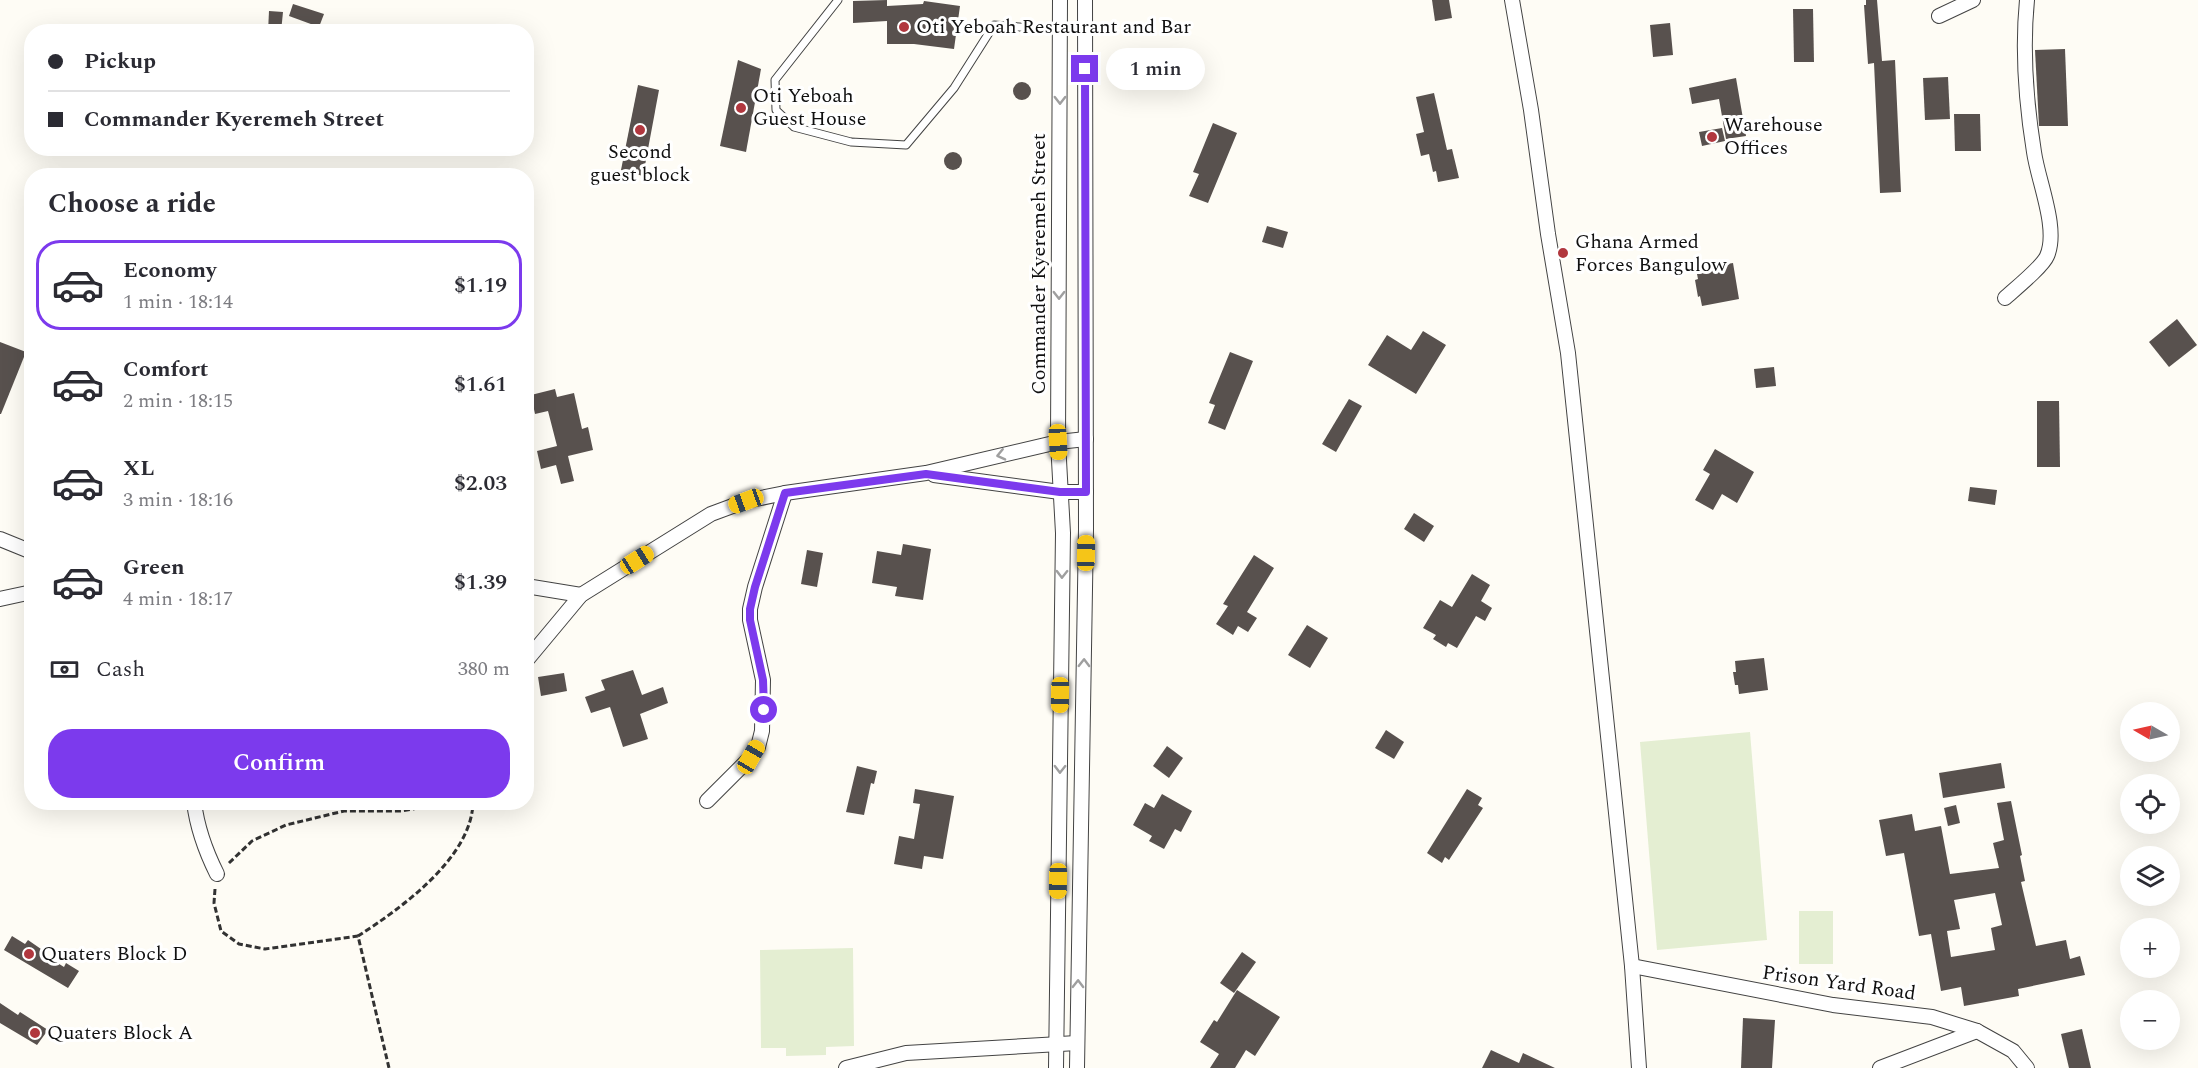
<!DOCTYPE html>
<meta charset="utf-8">
<style>
:root{--surface:#fff;--page:#f2f2f3;--text:#2b2b33;--muted:#7c7c81;--line:#e1e1e2;--accent:#7c3aed}
body{margin:0;font-family:Spectral,serif;background:var(--page);color:var(--text);height:100vh;display:flex;flex-direction:column;font-size:22px;white-space:nowrap}
*{box-sizing:border-box;margin:0}
p{font-size:20px;color:var(--muted)}
.icon{flex:none;width:33px;height:33px;fill:none;stroke:currentColor;stroke-width:2;stroke-linecap:round;stroke-linejoin:round}
.map{position:relative;flex:1;overflow:hidden}
.side{position:absolute;left:24px;top:168px;width:510px;height:642px;display:flex;flex-direction:column;background:var(--surface);border-radius:24px;box-shadow:0 6px 24px #0002}
.side>*{flex:none}
.hud{position:absolute;left:24px;top:24px;width:510px;height:132px;border-radius:24px;box-shadow:0 6px 24px #0002;display:grid;align-content:center;height:132px;padding:0 24px;background:var(--surface)}
.needle{width:39px;rotate:279deg}
.tools{position:absolute;left:2120px;top:702px;display:grid;gap:12px}
.tools a{display:grid;place-items:center;width:60px;height:60px;border-radius:50%;background:var(--surface);box-shadow:0 6px 24px #0002;font-size:30px}
.end{position:absolute;width:27px;height:27px;margin:-14px;border:8px solid #7c3aed;background:#fff;box-shadow:0 0 0 3px #fff}
.from{border-radius:50%}
.bubble{position:absolute;height:42px;border-radius:21px;background:var(--surface);box-shadow:0 6px 24px #0002;font-size:20px;font-weight:600;line-height:42px;text-align:center}
.car{position:absolute;width:18px;height:36px;margin:-18px -9px;border-radius:8px;box-shadow:0 0 4px 2px #0007;background:linear-gradient(#f5c518 24%,#345 0 40%,#f5c518 0 76%,#345 0 86%,#f5c518 0)}
.hud b{display:flex;align-items:center;gap:21px;height:57px;font-size:22px}
.hud b+b{border-top:2px solid var(--line)}
.hud i{width:15px;height:15px;background:var(--text)}
ul{padding:0;list-style:none}
li{display:flex;align-items:center;gap:18px;height:90px;margin:0 12px 9px;padding:0 12px;border:3px solid transparent;border-radius:24px}
li div{flex:1}
li b{display:block;font-size:22px}
li em{font-style:normal;font-weight:600}
li.selected{border-color:var(--accent)}
li>.icon{width:54px;height:54px;stroke-width:1.5}
h2{padding:0 24px;font-size:27px;line-height:72px}
.pay{display:flex;align-items:center;gap:15px;height:66px;padding:0 24px;font-size:22px}
.pay p{margin-inline-start:auto}
.button{display:flex;gap:12px;margin-top:auto;padding:12px 24px}
.button a{flex:1;height:69px;border-radius:24px;background:var(--accent);color:#fff;font-size:24px;font-weight:600;line-height:69px;text-align:center}
.map>svg:first-child{display:block}
.pitch{fill:#e4eed2}
.building{fill:#58514e;fill-rule:evenodd}
.lines{fill:none;stroke-linecap:round;stroke-linejoin:round}
.service-casing{stroke:#434343;stroke-width:9}
.minor-casing{stroke:#434343;stroke-width:16}
.path{stroke:#323232;stroke-width:3;stroke-dasharray:6 3;stroke-linecap:butt}
.service{stroke:#fff;stroke-width:7}
.minor{stroke:#fff;stroke-width:14}
.oneway{stroke:#9f9f9f}
.route{stroke:#7c3aed;stroke-width:8}
.poi-dot{fill:#b1373e;stroke:#fff;stroke-width:2}
.labels{text-anchor:middle;dominant-baseline:central;stroke-width:6;stroke-linejoin:round;paint-order:stroke}
.poi-label{font-size:20px;fill:#101010;stroke:#fff;text-anchor:start}
.street-label{font-size:20px;fill:#101010;stroke:#fff}
</style>
<div class="map">
<svg width="2198" height="1068" viewBox="0 0 2198 1068">
<rect width="100%" height="100%" fill="#fefcf5"/>
<g class="pitch">
<polygon points="1750,732 1767,940 1657,950 1640,742"/>
<rect x="1799" y="911" width="34" height="53"/>
<polygon points="853,948 854,1046 826,1047 826,1055 786,1056 786,1048 761,1048 760,950"/>
</g>
<g class="building">
<polygon points="887,0 887,6 923,4 924,1 960,6 954,49 914,44 887,44 887,21 853,23 853,1"/>
<polygon points="1432,0 1449,0 1452,18 1435,21"/>
<polygon points="1866,0 1877,0 1882,61 1895,60 1901,192 1880,193 1874,63 1868,64 1864,5 1866,5"/>
<polygon points="293,4 324,14 319,27 289,16"/>
<polygon points="1793,9 1813,9 1814,62 1794,62"/>
<polygon points="269,11 283,12 281,32 268,32"/>
<polygon points="1670,23 1673,55 1653,57 1650,25"/>
<polygon points="2065,49 2068,126 2039,126 2035,50"/>
<polygon points="738,60 761,69 746,152 720,146"/>
<polygon points="1948,77 1950,119 1925,120 1923,78"/>
<polygon points="1736,78 1746,136 1726,139 1719,99 1692,104 1689,88"/>
<circle cx="1022" cy="91" r="9"/>
<polygon points="638,85 659,90 643,176 621,170"/>
<polygon points="1434,93 1447,150 1452,149 1459,178 1438,182 1436,171 1433,172 1429,154 1421,156 1416,134 1424,132 1416,97"/>
<polygon points="1954,114 1980,114 1981,151 1955,151"/>
<polygon points="1213,123 1237,133 1208,203 1189,196 1199,174 1193,172"/>
<polygon points="1722,128 1725,141 1702,146 1699,132"/>
<circle cx="953" cy="161" r="9"/>
<polygon points="1267,226 1288,232 1283,248 1262,242"/>
<polygon points="1733,263 1739,299 1702,306 1700,296 1698,297 1695,280 1698,279 1696,269"/>
<polygon points="2177,319 2197,345 2169,367 2149,342"/>
<polygon points="1423,331 1446,345 1416,394 1368,365 1387,335 1411,350"/>
<polygon points="0,342 26,352 1,414 0,414"/>
<polygon points="1230,352 1253,361 1225,430 1208,423 1215,405 1209,403"/>
<polygon points="1774,367 1776,386 1756,388 1754,369"/>
<polygon points="555,389 557,397 574,393 582,429 588,427 593,450 568,456 574,481 561,484 556,465 541,469 537,451 557,446 548,411 535,414 531,395"/>
<polygon points="1349,399 1362,406 1336,452 1322,444"/>
<polygon points="2037,401 2059,401 2060,467 2037,467"/>
<polygon points="1715,449 1754,472 1737,503 1722,494 1713,510 1695,500 1710,474 1703,470"/>
<polygon points="1970,487 1997,490 1995,505 1968,501"/>
<polygon points="1414,513 1434,526 1424,542 1404,529"/>
<polygon points="903,544 931,549 923,600 895,596 897,587 872,583 877,551 901,555"/>
<polygon points="807,550 823,553 817,587 801,584"/>
<polygon points="1254,555 1274,568 1247,612 1257,618 1248,632 1238,626 1233,635 1216,624 1228,606 1223,604"/>
<polygon points="1472,574 1490,585 1481,601 1492,608 1485,621 1476,616 1457,648 1448,643 1446,647 1433,639 1436,635 1423,628 1440,600 1452,607"/>
<polygon points="1307,625 1328,638 1310,668 1288,655"/>
<polygon points="1764,658 1768,690 1739,694 1738,685 1735,685 1733,672 1736,672 1735,661"/>
<polygon points="633,670 642,695 663,687 668,703 640,714 648,739 623,747 610,707 591,713 585,697 605,690 601,680"/>
<polygon points="564,673 567,691 541,696 538,677"/>
<polygon points="1386,730 1404,742 1394,759 1375,748"/>
<polygon points="1167,746 1183,758 1169,778 1153,766"/>
<polygon points="2001,763 2005,788 1943,798 1939,773"/>
<polygon points="857,766 877,771 874,784 871,783 864,815 846,812"/>
<polygon points="915,789 954,796 943,859 924,856 922,869 894,864 899,836 914,839 920,804 913,803"/>
<polygon points="1467,789 1482,798 1478,805 1483,808 1449,860 1445,857 1442,863 1427,853"/>
<polygon points="1162,794 1192,811 1181,832 1175,829 1164,849 1149,841 1152,836 1133,825 1145,803 1154,808"/>
<path d="M 2011,801 L 2022,855 L 2020,856 L 2025,881 L 2021,882 L 2036,946 L 2066,940 L 2070,959 L 2080,956 L 2085,975 L 2018,989 L 2019,996 L 1964,1006 L 1961,987 L 1941,991 L 1931,934 L 1919,936 L 1904,853 L 1886,856 L 1879,820 L 1912,814 L 1915,831 L 1941,826 L 1950,874 L 1999,868 L 1993,843 L 2004,840 L 1997,803 ZM 1995,893 L 2002,925 L 1991,928 L 1995,950 L 1951,957 L 1947,931 L 1960,929 L 1954,900 Z"/>
<polygon points="1956,805 1960,823 1948,826 1944,808"/>
<polygon points="12,936 25,944 28,940 41,949 40,952 64,967 66,963 79,971 68,988 4,950"/>
<polygon points="1242,952 1256,962 1234,993 1220,983"/>
<polygon points="1237,990 1280,1017 1255,1056 1246,1050 1235,1068 1210,1068 1219,1054 1200,1042 1214,1020 1217,1022"/>
<polygon points="0,1003 18,1015 20,1012 48,1030 37,1045 0,1023"/>
<polygon points="1743,1018 1775,1020 1772,1068 1741,1068"/>
<polygon points="2082,1029 2091,1068 2069,1068 2061,1034"/>
<polygon points="1491,1050 1519,1063 1523,1053 1555,1068 1482,1068"/>
</g>
<g class="lines">
<defs>
<polyline id="service" points="838,0 775,80 776,110 794,127 851,142 906,145 954,88 994,25 1060,30"/>
<g id="minor">
<polyline points="1512,0 1531,110 1548,234 1568,353 1632,966 1639,1068"/>
<polyline points="1939,16 1973,0"/>
<path d="M 2005,298 C 2015,289 2043,266 2047,256 C 2059,229 2038,181 2034,152 C 2026,102 2022,50 2027,0"/>
<polyline points="934,475 1060,492 1086,492"/>
<polyline points="0,539 32,552"/>
<polyline points="526,586 581,595"/>
<polyline points="0,599 32,592"/>
<polyline points="526,661 581,595 711,514 746,501 785,493 926,473 1058,442 1086,439"/>
<polyline points="707,801 751,757 758,747 762,731 763,680 750,620 750,609 755,587 785,493"/>
<path d="M 194,802 C 197,827 206,852 217,874"/>
<polyline points="1632,966 1833,1005 1932,1017 1977,1031 2013,1051 2027,1068"/>
<polyline points="846,1068 906,1053 1077,1043"/>
<polyline points="1056,1068 1063,533 1058,442 1060,0"/>
<polyline points="1077,1068 1086,529 1085,0"/>
<polyline points="1880,1068 1977,1031"/>
</g>
</defs>
<use href="#service" class="service-casing"/>
<use href="#minor" class="minor-casing"/>
<g class="path">
<polyline points="229,863 252,841 286,825 344,811 401,811 452,802"/>
<polyline points="215,889 214,903 221,931 239,944 265,949 358,936 389,1068"/>
<path d="M 358,936 C 400,909 472,858 473,802"/>
</g>
<use href="#service" class="service"/>
<use href="#minor" class="minor"/>
</g>
<defs><path id="oneway-chevron" d="M-2-3.5L2.5 0L-2 3.5" fill="none" stroke-width="1.6" stroke-linecap="round" stroke-linejoin="round" transform="scale(1.5)"/></defs>
<g class="oneway">
<use href="#oneway-chevron" transform="translate(1060 100) rotate(90)"/>
<use href="#oneway-chevron" transform="translate(1059 295) rotate(90)"/>
<use href="#oneway-chevron" transform="translate(1001 455) rotate(167)"/>
<use href="#oneway-chevron" transform="translate(1062 574) rotate(91)"/>
<use href="#oneway-chevron" transform="translate(1084 663) rotate(-89)"/>
<use href="#oneway-chevron" transform="translate(1060 769) rotate(91)"/>
<use href="#oneway-chevron" transform="translate(1078 984) rotate(-89)"/>
</g>
<g class="lines">
<polyline class="route" points="764,710 763,680 750,620 750,609 755,587 785,493 926,474 1060,492 1086,492 1085,69"/>
</g>
<g class="poi-dot">
<circle cx="904" cy="27" r="6"/>
<circle cx="741" cy="108" r="6"/>
<circle cx="640" cy="130" r="6"/>
<circle cx="1712" cy="137" r="6"/>
<circle cx="1563" cy="253" r="6"/>
<circle cx="29" cy="954" r="6"/>
<circle cx="35" cy="1033" r="6"/>
</g>
<g class="labels">
<g class="poi-label">
<text x="916" y="27">Oti Yeboah Restaurant and Bar</text>
<text x="753" y="96">Oti Yeboah<tspan x="753" dy="23">Guest House</tspan></text>
<text x="1724" y="125">Warehouse<tspan x="1724" dy="23">Offices</tspan></text>
<text x="640" y="152" text-anchor="middle">Second<tspan x="640" dy="23">guest block</tspan></text>
<text x="1575" y="242">Ghana Armed<tspan x="1575" dy="23">Forces Bangulow</tspan></text>
<text x="41" y="954">Quaters Block D</text>
<text x="47" y="1033">Quaters Block A</text>
</g>
<g class="street-label">
<text transform="translate(1039 264) rotate(-90)">Commander Kyeremeh Street</text>
<text transform="translate(1839 983) rotate(8)">Prison Yard Road</text>
</g>
</g>
</svg>
<div class="tools">
<a><svg class="needle" viewBox="-14 -14 28 28"><path d="M0-13l5 13h-10z" fill="#e53935"/><path d="M0 13l5-13h-10z" fill="#7c7c81"/></svg></a>
<a><svg class="icon" aria-label="locate" viewBox="0 0 24 24"><circle cx="12" cy="12" r="6"/><path d="M12 2v4M12 18v4M2 12h4M18 12h4"/></svg></a>
<a><svg class="icon" aria-label="layers" viewBox="0 0 24 24"><path d="M12 4l9 5-9 5-9-5zM3 14l9 5 9-5"/></svg></a>
<a>+</a>
<a>−</a>
</div>
<i class="end from" style="left:764px;top:710px"></i>
<i class="end" style="left:1085px;top:69px"></i>
<div class="bubble" style="left:1106px;top:48px;width:99px">1 min</div>
<i class="car" style="left:1058px;top:442px;rotate:177deg"></i>
<i class="car" style="left:746px;top:501px;rotate:250deg"></i>
<i class="car" style="left:1086px;top:553px;rotate:1deg"></i>
<i class="car" style="left:637px;top:560px;rotate:58deg"></i>
<i class="car" style="left:1060px;top:695px;rotate:181deg"></i>
<i class="car" style="left:751px;top:757px;rotate:30deg"></i>
<i class="car" style="left:1058px;top:881px;rotate:181deg"></i>
<div class="hud">
<b><i class="from"></i>Pickup</b>
<b><i></i>Commander Kyeremeh Street</b>
</div>
<section class="side">
<h2>Choose a ride</h2>
<ul>
<li class="selected"><svg class="icon" aria-label="car" viewBox="0 0 24 24"><path d="M5 17H2v-5l4-1 3-4h7l3 4 3 1v5h-3M9 17h6M6 11h13"/><circle cx="7" cy="17" r="2"/><circle cx="17" cy="17" r="2"/></svg><div><b>Economy</b><p>1 min · 18:14</p></div><em>$1.19</em></li>
<li><svg class="icon" aria-label="car" viewBox="0 0 24 24"><path d="M5 17H2v-5l4-1 3-4h7l3 4 3 1v5h-3M9 17h6M6 11h13"/><circle cx="7" cy="17" r="2"/><circle cx="17" cy="17" r="2"/></svg><div><b>Comfort</b><p>2 min · 18:15</p></div><em>$1.61</em></li>
<li><svg class="icon" aria-label="car" viewBox="0 0 24 24"><path d="M5 17H2v-5l4-1 3-4h7l3 4 3 1v5h-3M9 17h6M6 11h13"/><circle cx="7" cy="17" r="2"/><circle cx="17" cy="17" r="2"/></svg><div><b>XL</b><p>3 min · 18:16</p></div><em>$2.03</em></li>
<li><svg class="icon" aria-label="car" viewBox="0 0 24 24"><path d="M5 17H2v-5l4-1 3-4h7l3 4 3 1v5h-3M9 17h6M6 11h13"/><circle cx="7" cy="17" r="2"/><circle cx="17" cy="17" r="2"/></svg><div><b>Green</b><p>4 min · 18:17</p></div><em>$1.39</em></li>
</ul>
<div class="pay"><svg class="icon" aria-label="cash" viewBox="0 0 24 24"><path d="M3 7h18v10H3z"/><circle cx="12" cy="12" r="2"/></svg>Cash<p>380 m</p></div>
<div class="button"><a>Confirm</a></div>
</section>
</div>
